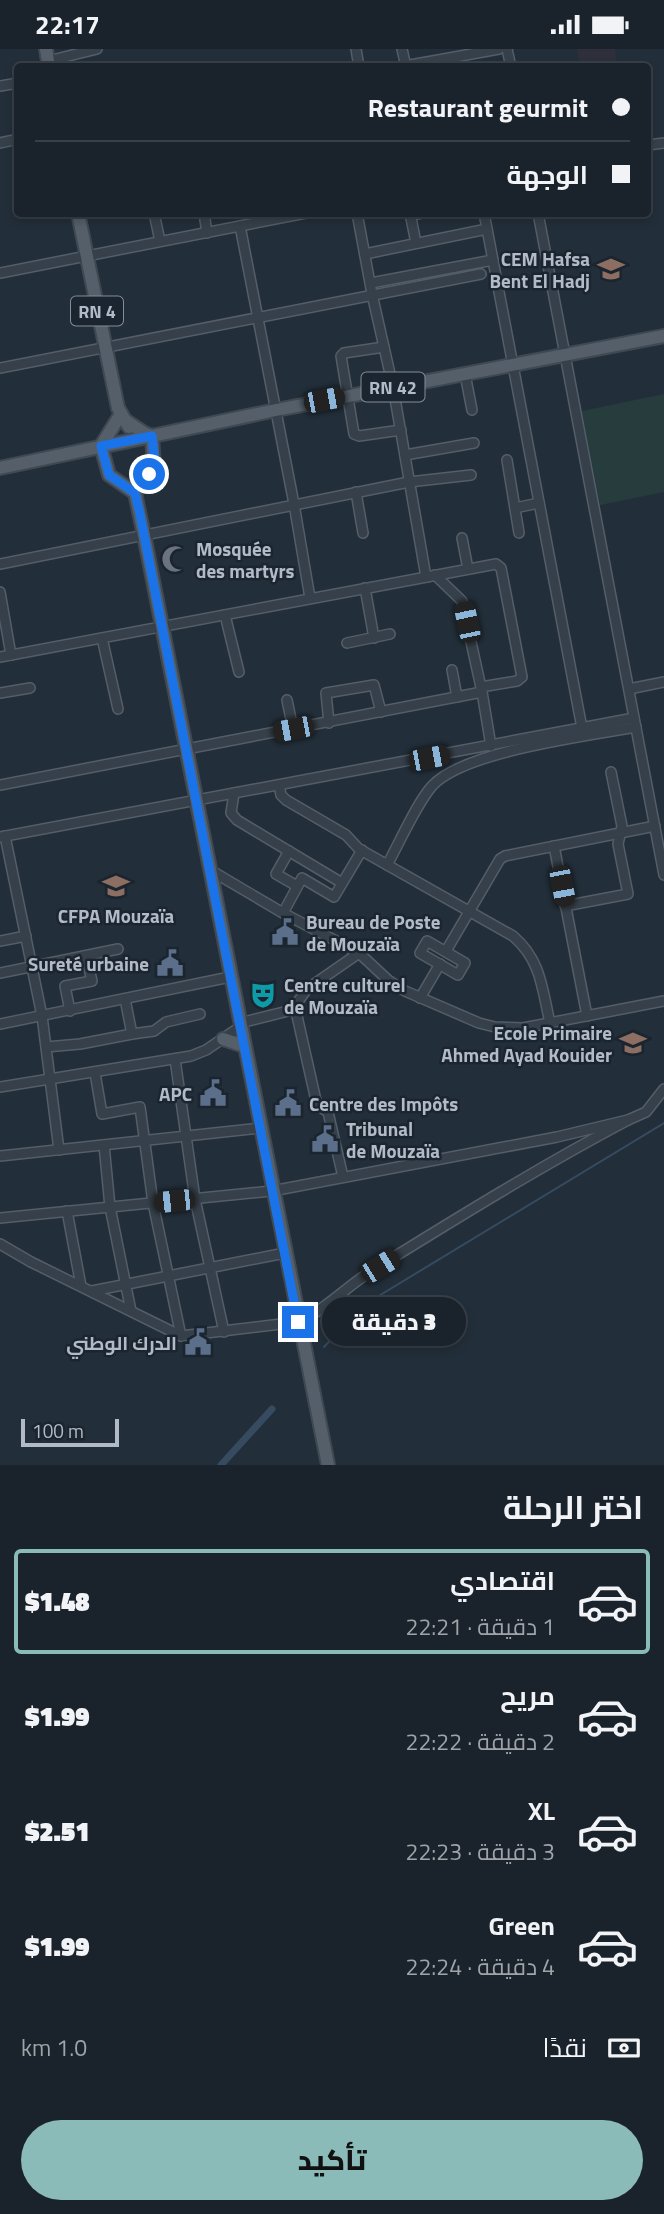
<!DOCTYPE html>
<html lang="ar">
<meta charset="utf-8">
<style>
:root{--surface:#1a222b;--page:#232a33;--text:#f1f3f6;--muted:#9fa4a9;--line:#383f47;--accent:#8bbbb9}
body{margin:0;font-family:"Titillium Web",Cairo,sans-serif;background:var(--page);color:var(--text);direction:rtl;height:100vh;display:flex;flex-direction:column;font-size:26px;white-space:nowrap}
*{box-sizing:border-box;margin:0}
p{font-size:23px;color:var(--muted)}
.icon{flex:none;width:38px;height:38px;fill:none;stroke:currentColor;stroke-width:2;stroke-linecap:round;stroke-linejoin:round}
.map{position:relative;height:1416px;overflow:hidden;direction:ltr}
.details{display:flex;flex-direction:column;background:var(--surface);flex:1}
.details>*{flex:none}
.hud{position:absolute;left:14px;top:14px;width:637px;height:154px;border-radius:7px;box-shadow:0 4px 10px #0003,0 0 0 2px var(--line);direction:rtl;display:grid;align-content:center;height:154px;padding:0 21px;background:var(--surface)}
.scale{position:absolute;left:21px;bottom:18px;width:98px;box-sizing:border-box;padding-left:7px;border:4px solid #b1bac6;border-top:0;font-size:19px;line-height:24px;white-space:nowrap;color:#b1bac6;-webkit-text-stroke:5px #1b252f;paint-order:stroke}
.end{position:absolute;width:32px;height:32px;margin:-16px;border:9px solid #1a73e8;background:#fff;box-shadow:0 0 0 4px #fff}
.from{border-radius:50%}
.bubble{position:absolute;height:49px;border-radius:24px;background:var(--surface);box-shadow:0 4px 10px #0003,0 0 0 2px var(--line);font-size:23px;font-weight:800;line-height:49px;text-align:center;direction:rtl}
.car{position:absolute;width:21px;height:42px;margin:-21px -10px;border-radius:9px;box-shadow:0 0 5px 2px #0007;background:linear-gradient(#222 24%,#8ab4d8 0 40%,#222 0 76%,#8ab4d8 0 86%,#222 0)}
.hud b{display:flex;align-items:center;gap:24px;height:66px;font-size:26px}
.hud b+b{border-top:2px solid var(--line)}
.hud i{width:18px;height:18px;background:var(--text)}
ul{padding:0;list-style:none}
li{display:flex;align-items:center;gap:21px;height:105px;margin:0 14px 10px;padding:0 7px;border:4px solid transparent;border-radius:7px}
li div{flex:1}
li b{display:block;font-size:26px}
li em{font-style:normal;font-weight:800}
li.active{border-color:var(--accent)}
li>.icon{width:63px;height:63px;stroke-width:1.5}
h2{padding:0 21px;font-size:32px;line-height:84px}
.pay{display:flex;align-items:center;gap:18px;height:77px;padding:0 21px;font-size:26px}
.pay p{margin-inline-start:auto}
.cta{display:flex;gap:14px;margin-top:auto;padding:14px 21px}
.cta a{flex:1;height:80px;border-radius:42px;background:var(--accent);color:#111;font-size:28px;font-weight:800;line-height:80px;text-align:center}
.status{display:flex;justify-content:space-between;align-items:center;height:49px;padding:0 35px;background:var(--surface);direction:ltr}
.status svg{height:19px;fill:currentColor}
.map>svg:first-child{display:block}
.medical{fill:#2f2e3b}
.green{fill:#273d3d}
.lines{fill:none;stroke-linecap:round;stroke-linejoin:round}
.stream{stroke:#364b60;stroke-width:2}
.canal{stroke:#364b60;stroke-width:7}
.minor-casing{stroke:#545d68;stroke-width:12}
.major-casing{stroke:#3f4953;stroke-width:16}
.minor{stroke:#36404a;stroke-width:9}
.major{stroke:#545f6a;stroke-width:12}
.route{stroke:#1a73e8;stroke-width:9}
.labels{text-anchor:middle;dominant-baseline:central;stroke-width:5;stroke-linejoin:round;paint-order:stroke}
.shield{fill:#1b252f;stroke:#848d99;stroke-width:2}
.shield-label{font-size:18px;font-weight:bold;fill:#b1bac6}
.poi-label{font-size:19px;font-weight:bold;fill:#b1bac6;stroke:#1b252f;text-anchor:end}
</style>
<div class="status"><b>22:17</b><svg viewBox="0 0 49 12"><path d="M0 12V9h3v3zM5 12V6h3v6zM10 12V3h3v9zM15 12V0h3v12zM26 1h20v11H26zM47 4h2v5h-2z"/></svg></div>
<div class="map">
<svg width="664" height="1416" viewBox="0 0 664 1416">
<rect width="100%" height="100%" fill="#222e39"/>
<polygon class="medical" points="577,0 615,0 618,17 580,17"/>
<polygon class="green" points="664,345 664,443 600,456 582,362"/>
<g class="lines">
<polyline class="stream" points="324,1298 355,1265 377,1248 664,1074"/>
<polyline class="canal" points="221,1416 272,1360"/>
<defs>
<g id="minor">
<polyline points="356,0 359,18"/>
<polyline points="402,0 406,18"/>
<polyline points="507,0 511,18"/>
<polyline points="48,12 97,0"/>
<polyline points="399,18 499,0"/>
<polyline points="0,37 18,34"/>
<polyline points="0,94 18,90"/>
<polyline points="648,96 664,94"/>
<polyline points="154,164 160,192"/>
<polyline points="204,164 207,184"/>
<polyline points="357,164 372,245 393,338 426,528"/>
<polyline points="410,164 416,194"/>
<polyline points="484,164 582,679"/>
<polyline points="538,164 664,826"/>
<polyline points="410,167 422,164"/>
<polyline points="240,177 294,455 310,549"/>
<polyline points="365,205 487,180"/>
<polyline points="0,224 306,164"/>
<polyline points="371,234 493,211"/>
<polyline points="384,298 344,304 341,307 354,385 359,387 401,381"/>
<polyline points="0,319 481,225"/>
<polyline points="465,325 472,361"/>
<polyline points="405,406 474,394"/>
<polyline points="507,411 519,484"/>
<polyline points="356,443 363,484"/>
<polyline points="515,459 539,454"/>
<polyline points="462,489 468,520"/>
<polyline points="0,515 409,433 471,426"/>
<polyline points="365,539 374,589"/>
<polyline points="0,543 11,606"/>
<polyline points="225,566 239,623"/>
<polyline points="102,589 118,660"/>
<polyline points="347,594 390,585"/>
<polyline points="0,608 496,515 501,519 522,628 517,632 481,638"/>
<polyline points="452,621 457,648"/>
<polyline points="629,640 664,633"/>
<polyline points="482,643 491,697"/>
<polyline points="0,644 30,639"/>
<polyline points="287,651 293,680"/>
<polyline points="329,674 326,644 374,636 381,663"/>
<polyline points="0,736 482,643 462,552 435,526"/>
<path d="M 279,736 L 281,746 L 286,751 L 346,786 L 359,800 L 513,887 C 541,911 542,939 550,974"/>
<polyline points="234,744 231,764 237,771 342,834"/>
<polyline points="5,787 42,967 59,1101"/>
<polyline points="0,788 634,669"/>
<polyline points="554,797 587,967"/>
<polyline points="289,802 276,825 297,837"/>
<path d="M 387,816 C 400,793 415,757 432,737 C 464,702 587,687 636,678"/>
<polyline points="210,821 283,864 359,904 388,931 405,942 479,974 495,978 523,979 664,952"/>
<polyline points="565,857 628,845 618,795 622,777 611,723"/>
<polyline points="283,864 302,829 334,848 362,801"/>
<polyline points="0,892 26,887"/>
<polygon points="427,892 465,914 458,926 420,904"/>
<polyline points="446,902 500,810 505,807 655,777"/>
<polyline points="0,924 118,900"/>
<polyline points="420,949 440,915"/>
<polyline points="295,958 317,1056 328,1063 343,1128"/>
<polyline points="70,962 65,937 92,932 86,907"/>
<polyline points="240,974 292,961 307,940 359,904"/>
<polyline points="0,975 230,928"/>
<polyline points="132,985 154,982 166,973 200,965"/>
<polyline points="46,998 80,995 132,985 125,950"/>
<polyline points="175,1010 195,1150 224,1283"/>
<polyline points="95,1024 102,1065 140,1058 153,1154 181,1287"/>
<polyline points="0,1038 191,1007 206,1001 240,978"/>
<polyline points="104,1096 110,1158 131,1262"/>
<polyline points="0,1107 260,1079"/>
<polyline points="67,1162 81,1237"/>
<polyline points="0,1169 272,1142 557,1088 628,1071 646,1063 664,1040"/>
<path d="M 0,1195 L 31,1213 L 181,1287 L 298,1273 C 325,1261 347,1237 373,1221 C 457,1169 541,1117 628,1071"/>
<polyline points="92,1242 285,1204"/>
</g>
<g id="major">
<polyline points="46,0 49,18"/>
<polyline points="78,164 118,359 129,378"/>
<polyline points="119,368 101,397 109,426 135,444 144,486 328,1416"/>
<polyline points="123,370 144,384 152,387 154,418 135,444"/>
<polyline points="0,419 276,361 664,287"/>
<polyline points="223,990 244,997"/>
</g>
</defs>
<use href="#minor" class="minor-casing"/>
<use href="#major" class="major-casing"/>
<use href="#minor" class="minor"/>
<use href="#major" class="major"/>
</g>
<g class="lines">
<polyline class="route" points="149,425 155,414 152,387 101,397 109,426 135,444 140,465 298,1273"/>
</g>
<defs>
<symbol id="school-bare" viewBox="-9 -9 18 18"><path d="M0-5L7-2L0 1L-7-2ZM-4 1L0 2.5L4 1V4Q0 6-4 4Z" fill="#8d6e63" stroke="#1b252f" stroke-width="2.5" paint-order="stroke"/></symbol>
<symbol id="mosque-bare" viewBox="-9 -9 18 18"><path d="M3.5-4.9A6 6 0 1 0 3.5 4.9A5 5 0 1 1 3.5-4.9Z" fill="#6b7280" stroke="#1b252f" stroke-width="2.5" paint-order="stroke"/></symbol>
<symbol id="university-bare" viewBox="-9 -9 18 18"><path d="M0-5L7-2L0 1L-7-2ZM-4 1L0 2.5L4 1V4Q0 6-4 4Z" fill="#8d6e63" stroke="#1b252f" stroke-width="2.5" paint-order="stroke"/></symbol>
<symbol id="civic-bare" viewBox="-9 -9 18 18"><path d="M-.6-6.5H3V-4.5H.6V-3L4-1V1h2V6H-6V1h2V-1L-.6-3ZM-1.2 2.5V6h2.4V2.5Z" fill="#5c6f8a" stroke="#1b252f" stroke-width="2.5" paint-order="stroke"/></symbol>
<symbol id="theatre-bare" viewBox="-9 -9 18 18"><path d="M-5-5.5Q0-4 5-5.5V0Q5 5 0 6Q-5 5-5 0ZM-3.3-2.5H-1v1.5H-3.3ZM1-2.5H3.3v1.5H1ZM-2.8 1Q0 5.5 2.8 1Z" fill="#0f9aa8" stroke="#1b252f" stroke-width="2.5" paint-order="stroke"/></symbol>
</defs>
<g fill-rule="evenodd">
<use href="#school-bare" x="592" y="201" width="38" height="38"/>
<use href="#mosque-bare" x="156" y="491" width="38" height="38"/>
<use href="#university-bare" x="97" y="818" width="38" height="38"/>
<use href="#civic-bare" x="266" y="864" width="38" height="38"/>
<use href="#civic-bare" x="151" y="895" width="38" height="38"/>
<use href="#theatre-bare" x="244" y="927" width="38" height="38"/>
<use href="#school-bare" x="614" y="975" width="38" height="38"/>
<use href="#civic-bare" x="194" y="1025" width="38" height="38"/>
<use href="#civic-bare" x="269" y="1035" width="38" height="38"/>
<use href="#civic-bare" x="306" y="1071" width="38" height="38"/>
<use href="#civic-bare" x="179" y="1274" width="38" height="38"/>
</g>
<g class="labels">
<g class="shield">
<rect x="71" y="247.5" width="52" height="29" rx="5"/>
<rect x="361.5" y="323.5" width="63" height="29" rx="5"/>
</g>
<g class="shield-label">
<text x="97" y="262">RN 4</text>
<text x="393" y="338">RN 42</text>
</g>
<g class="poi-label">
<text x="590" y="209">CEM Hafsa<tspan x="590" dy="22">Bent El Hadj</tspan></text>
<text x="196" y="499" text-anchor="start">Mosquée<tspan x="196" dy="22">des martyrs</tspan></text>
<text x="116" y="866" text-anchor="middle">CFPA Mouzaïa</text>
<text x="306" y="872" text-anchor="start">Bureau de Poste<tspan x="306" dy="22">de Mouzaïa</tspan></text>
<text x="149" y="914">Sureté urbaine</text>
<text x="284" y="935" text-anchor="start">Centre culturel<tspan x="284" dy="22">de Mouzaïa</tspan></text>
<text x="612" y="983">Ecole Primaire<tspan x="612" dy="22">Ahmed Ayad Kouider</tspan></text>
<text x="192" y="1044">APC</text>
<text x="309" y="1054" text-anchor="start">Centre des Impôts</text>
<text x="346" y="1079" text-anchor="start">Tribunal<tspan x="346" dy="22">de Mouzaïa</tspan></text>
<text x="177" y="1293">الدرك الوطني</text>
</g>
</g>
</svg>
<div class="scale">100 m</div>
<i class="end from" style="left:149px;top:425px"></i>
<i class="end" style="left:298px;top:1273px"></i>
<div class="bubble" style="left:322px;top:1248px;width:144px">3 دقيقة</div>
<i class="car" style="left:324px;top:351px;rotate:79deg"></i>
<i class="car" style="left:467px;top:573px;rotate:348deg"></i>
<i class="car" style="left:293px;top:680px;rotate:259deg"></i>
<i class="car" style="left:429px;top:709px;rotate:79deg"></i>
<i class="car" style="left:562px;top:837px;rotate:169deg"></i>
<i class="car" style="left:174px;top:1152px;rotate:264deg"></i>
<i class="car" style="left:380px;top:1217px;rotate:58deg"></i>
<div class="hud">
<b><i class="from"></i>Restaurant geurmit</b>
<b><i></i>الوجهة</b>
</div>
</div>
<section class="details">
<h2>اختر الرحلة</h2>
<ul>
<li class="active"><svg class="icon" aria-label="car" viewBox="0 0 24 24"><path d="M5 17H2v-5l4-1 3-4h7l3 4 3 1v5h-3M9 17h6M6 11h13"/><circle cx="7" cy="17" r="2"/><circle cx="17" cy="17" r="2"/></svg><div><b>اقتصادي</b><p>1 دقيقة · 22:21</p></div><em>$1.48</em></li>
<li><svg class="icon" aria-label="car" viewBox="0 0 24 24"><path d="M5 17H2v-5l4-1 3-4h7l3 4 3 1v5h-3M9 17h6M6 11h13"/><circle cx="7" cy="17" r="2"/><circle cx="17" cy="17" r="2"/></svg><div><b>مريح</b><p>2 دقيقة · 22:22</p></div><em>$1.99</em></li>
<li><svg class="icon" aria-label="car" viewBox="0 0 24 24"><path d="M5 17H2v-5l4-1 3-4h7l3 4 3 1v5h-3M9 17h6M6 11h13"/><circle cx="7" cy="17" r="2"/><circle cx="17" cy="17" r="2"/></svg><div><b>XL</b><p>3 دقيقة · 22:23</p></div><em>$2.51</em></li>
<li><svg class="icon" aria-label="car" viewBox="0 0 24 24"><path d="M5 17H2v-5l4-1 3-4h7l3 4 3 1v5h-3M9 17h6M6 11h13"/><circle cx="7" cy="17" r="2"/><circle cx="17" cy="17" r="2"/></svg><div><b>Green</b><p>4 دقيقة · 22:24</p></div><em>$1.99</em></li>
</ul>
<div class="pay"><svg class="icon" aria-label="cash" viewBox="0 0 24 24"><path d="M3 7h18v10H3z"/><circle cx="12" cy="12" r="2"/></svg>نقدًا<p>1.0 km</p></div>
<div class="cta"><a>تأكيد</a></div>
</section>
